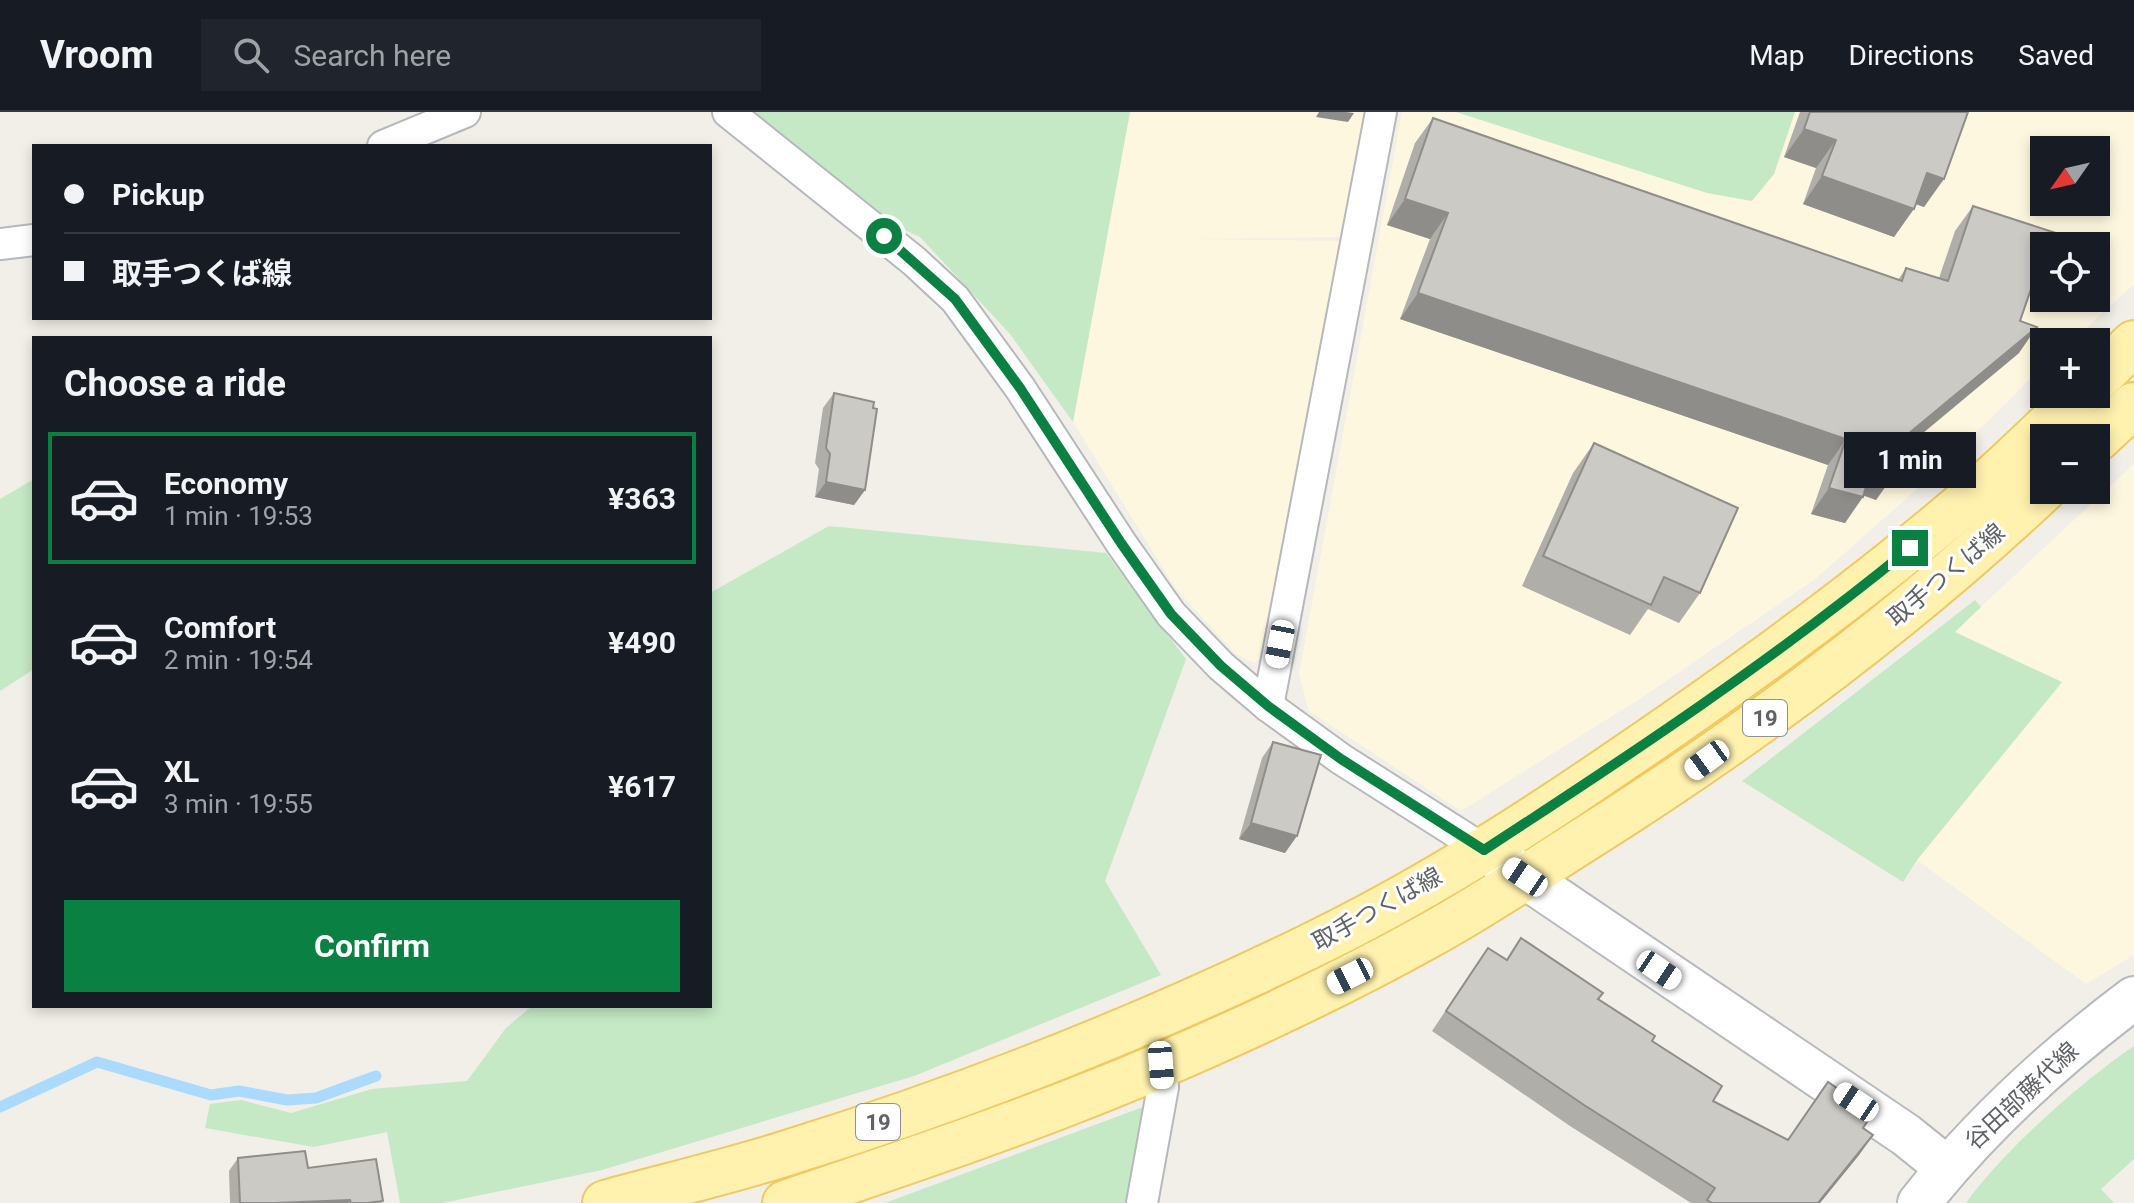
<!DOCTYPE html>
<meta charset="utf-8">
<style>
:root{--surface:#171b24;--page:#20242c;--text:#f1f3f6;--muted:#9ea1a6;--line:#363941;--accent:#0b8043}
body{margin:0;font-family:Roboto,"Noto Sans JP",sans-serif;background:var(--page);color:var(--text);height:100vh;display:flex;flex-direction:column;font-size:30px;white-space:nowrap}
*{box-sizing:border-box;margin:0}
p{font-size:26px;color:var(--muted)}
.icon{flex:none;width:44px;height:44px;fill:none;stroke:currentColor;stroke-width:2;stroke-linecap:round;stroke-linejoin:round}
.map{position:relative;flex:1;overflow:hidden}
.sheet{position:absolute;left:32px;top:224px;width:680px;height:672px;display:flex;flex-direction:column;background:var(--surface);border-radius:0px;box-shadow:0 4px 12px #0003}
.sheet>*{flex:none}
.guide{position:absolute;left:32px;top:32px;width:680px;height:176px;border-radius:0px;box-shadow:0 4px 12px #0003;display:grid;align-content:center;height:176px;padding:0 32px;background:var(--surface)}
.needle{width:52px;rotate:236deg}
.buttons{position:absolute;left:2030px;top:24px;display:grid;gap:16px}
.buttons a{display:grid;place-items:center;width:80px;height:80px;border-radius:0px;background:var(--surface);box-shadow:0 4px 12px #0003;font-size:40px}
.end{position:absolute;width:36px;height:36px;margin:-18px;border:10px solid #0b8043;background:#fff;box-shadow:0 0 0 4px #fff}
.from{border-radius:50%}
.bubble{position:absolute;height:56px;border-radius:0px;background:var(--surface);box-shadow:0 4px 12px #0003;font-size:26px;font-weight:700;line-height:56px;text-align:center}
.car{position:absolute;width:24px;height:48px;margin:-24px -12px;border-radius:10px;box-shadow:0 0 6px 2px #0007;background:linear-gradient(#fff 24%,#345 0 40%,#fff 0 76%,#345 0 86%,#fff 0)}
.guide b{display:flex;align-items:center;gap:28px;height:76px;font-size:30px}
.guide b+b{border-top:2px solid var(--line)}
.guide i{width:20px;height:20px;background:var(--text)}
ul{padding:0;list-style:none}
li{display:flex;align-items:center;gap:24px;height:132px;margin:0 16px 12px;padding:0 16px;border:4px solid transparent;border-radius:0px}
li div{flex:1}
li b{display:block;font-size:30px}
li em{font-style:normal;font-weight:700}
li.selected{border-color:var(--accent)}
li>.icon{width:72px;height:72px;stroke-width:1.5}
h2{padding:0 32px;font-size:36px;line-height:96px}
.cta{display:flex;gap:16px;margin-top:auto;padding:16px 32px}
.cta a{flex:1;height:92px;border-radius:0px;background:var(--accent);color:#fff;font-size:32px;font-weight:700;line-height:92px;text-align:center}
header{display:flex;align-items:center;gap:48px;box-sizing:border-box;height:112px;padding:0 40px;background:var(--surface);border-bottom:2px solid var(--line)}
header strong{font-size:38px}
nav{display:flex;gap:44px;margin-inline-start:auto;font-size:28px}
.search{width:560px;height:72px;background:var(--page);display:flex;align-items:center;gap:20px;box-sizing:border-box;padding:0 28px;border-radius:0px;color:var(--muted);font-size:30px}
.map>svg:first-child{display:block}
.commercial{fill:#fef7e0;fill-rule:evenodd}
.green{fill:#c5e8c5}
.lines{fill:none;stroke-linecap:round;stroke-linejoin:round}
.stream{stroke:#aadaff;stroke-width:11}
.street-casing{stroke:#b5b8bc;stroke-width:34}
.secondary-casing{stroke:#b6babf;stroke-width:46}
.primary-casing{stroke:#f2c960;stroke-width:48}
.street{stroke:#fff;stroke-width:30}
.secondary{stroke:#fff;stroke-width:42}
.primary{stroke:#fff2af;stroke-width:44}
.wall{fill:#afaea9}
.shaded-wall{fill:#8f8d8a}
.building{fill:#cccac5;stroke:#8f8d8a;stroke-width:2}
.route{stroke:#0b8043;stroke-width:10}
.labels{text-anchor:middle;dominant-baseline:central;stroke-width:6;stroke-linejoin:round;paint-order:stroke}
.shield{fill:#fff;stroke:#8f9295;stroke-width:2}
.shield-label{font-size:22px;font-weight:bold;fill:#5f6368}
.street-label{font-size:24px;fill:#5f6368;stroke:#fff}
</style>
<header>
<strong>Vroom</strong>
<div class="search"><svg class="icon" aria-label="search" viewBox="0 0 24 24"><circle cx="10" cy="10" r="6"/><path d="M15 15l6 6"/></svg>Search here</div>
<nav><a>Map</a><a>Directions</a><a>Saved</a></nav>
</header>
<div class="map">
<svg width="2134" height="1091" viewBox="0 0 2134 1091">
<rect width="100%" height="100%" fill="#f1efe8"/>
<g class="commercial">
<polygon points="1130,0 1368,0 1340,125 1184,127 1341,129 1269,541 1254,551 1236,542 1176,477 1073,310"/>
<path d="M 1402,0 L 1456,0 L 1707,81 L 1774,62 L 1795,0 L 2134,0 L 2134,172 L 2071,230 L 2044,230 L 2044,253 L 1933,363 L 1814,468 L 1641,586 L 1461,699 L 1309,599 L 1299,562 ZM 2044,38 L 2096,38 L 2096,90 L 2044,90 ZM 2044,134 L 2096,134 L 2096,186 L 2044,186 Z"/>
<polygon points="2134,352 2134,843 2086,872 1917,748 2062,571 1954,520"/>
</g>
<g class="green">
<polygon points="747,0 1130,0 1073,310 1010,222 920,125 874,104"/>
<polygon points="1456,0 1795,0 1774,62 1752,89 1707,81"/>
<polygon points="34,367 34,557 0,579 0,387"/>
<polygon points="829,414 1106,441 1186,547 1105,769 1161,863 914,964 602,1058 442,1091 400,1091 387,1020 314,1035 205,1016 210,992 241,988 291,1001 372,977 467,969 506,916 532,894 710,894 710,481"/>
<polygon points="1975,488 1981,495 1955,520 2062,570 1917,748 1903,770 1742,669"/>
<path d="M 2134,934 L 2134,1047 L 2101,1077 L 2114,1091 L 1966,1091 C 2003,1039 2081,970 2134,934 Z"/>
<polygon points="1143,995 1146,1002 1132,1091 885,1091"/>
</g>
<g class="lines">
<polyline class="stream" points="0,995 97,950 211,983 239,979 287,988 316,986 376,964"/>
<defs>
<g id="street">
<polyline points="728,0 914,149 955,187 1020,276 1121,431 1171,502 1221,554 1268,594 1341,647 1484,738"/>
<polyline points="383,34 465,0"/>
<polyline points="0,132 34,128"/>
<polyline points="1268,594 1381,0"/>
<polyline points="1142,1091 1163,975 1161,953"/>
</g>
<g id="secondary">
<polyline points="1498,747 1906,1023 1947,1056"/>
<path d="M 1919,1091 C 1981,1013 2054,946 2134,886"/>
</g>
<g id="primary">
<polyline points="2096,268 2134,231"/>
<polyline points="2096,328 2134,293"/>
<path d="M 605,1091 C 666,1074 727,1060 787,1041 C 964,986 1137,918 1304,837 C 1417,783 1524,715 1627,644 C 1740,567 1851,487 1956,398 C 1999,362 2040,321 2081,282"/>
<path d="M 785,1091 C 910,1049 1035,1007 1157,955 C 1248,916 1340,873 1428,824 C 1483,794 1536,758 1590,724 C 1751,622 1905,508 2044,377"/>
</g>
</defs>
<use href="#street" class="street-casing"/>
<use href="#secondary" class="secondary-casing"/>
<use href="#primary" class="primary-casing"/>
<use href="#street" class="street"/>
<use href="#secondary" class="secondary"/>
<use href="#primary" class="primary"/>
</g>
<g class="wall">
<polygon points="1800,0 1968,0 1924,95 1916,92 1894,125 1803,92 1816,56 1784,45"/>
<polygon points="1433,6 1898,168 1906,156 1939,166 1955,119 1973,94 2044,134 2044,168 2039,176 2032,174 2020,209 2019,241 1903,338 1876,388 1863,383 1845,411 1811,402 1828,353 1400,207 1430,127 1387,113 1415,31"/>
<polygon points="834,281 873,296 865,378 854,393 815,385 819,357 815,351 823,296"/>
<polygon points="1594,331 1700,481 1679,511 1648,497 1630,523 1522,474 1573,361"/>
<polygon points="1273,630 1285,741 1239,727 1262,646"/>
<polygon points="1506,848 1598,887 1652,929 1713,989 1788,1028 1863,1016 1873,1023 1859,1043 1820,1091 1691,1091 1570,1014 1432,919 1474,856"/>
<polygon points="238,1046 308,1056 383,1089 381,1091 230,1091 229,1059"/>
</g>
<g class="shaded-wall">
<polygon points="1319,0 1346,0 1354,1 1348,10 1316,5"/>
<polygon points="1804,17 1836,28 1816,56 1784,45"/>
<polygon points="1927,61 1944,67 1924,95 1907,89"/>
<polygon points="1822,64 1914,97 1894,125 1803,92"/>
<polygon points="1405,87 1448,101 1430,127 1387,113"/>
<polygon points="2042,145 2044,146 2044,168 2039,176 2024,171"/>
<polygon points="1418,181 1846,327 1828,353 1400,207"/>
<polygon points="2037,215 2019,241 1890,348 1908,322"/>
<polygon points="1872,354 1894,363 1876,388 1854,380"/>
<polygon points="826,370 865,378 854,393 815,385"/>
<polygon points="1829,376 1863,385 1845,411 1811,402"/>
<polygon points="1251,711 1297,724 1285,741 1239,727"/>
<polygon points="1873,1023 1859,1043 1820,1091 1818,1091"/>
<polygon points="350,1088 348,1091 274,1091"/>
</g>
<g class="building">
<polygon points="1810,0 1968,0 1944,67 1927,61 1914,97 1822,64 1836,28 1804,17"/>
<polygon points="1433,6 1902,169 1906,156 1948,169 1973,94 2065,124 2062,134 2044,134 2044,146 2042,145 2020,209 2037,215 1908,322 1894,363 1872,354 1863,385 1829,376 1846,327 1418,181 1448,101 1405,87"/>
<polygon points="834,281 874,290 873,296 877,297 865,378 826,370 830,342 826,336"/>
<polygon points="1594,331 1738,396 1700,481 1664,465 1651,493 1543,444"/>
<polygon points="1273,630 1321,643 1297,724 1251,711"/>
<polygon points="1521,826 1603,881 1598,887 1655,924 1652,929 1722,974 1713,989 1788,1028 1828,970 1873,1001 1863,1016 1873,1023 1818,1091 1712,1091 1707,1088 1715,1076 1584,993 1446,899 1488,836 1507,848"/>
<polygon points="305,1039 308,1056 376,1047 383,1089 367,1091 351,1091 350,1088 274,1091 240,1091 238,1046"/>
</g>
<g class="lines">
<path class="route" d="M 884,124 L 955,187 L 1020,276 L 1121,431 L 1171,502 L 1221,554 L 1268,594 L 1341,647 L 1484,738 C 1630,643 1775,547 1910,436"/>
</g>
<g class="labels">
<g class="shield">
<rect x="1743" y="588" width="44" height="36" rx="6"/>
<rect x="856" y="992" width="44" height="36" rx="6"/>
</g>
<g class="shield-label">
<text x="1765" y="606">19</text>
<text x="878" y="1010">19</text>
</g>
<g class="street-label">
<text transform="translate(1946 463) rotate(-40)">取手つくば線</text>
<text transform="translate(1377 797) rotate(-29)">取手つくば線</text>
<text transform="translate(2022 984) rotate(-43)">谷田部藤代線</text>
</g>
</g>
</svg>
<div class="buttons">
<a><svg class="needle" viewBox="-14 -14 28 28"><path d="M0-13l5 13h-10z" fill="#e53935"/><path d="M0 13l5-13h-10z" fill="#9ea1a6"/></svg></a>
<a><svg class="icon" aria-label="locate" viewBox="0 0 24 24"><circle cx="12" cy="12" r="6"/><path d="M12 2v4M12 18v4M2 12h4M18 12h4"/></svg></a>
<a>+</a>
<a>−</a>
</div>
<i class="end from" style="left:884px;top:124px"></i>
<i class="end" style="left:1910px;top:436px"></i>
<div class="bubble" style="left:1844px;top:320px;width:132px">1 min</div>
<i class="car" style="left:1280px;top:532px;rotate:191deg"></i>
<i class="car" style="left:1707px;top:648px;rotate:234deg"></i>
<i class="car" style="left:1525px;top:765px;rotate:304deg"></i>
<i class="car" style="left:1659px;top:858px;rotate:124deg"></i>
<i class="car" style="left:1350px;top:864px;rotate:243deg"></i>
<i class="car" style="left:1161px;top:953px;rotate:176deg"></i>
<i class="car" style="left:1856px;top:990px;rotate:304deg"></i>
<div class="guide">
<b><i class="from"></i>Pickup</b>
<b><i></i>取手つくば線</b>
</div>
<section class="sheet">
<h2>Choose a ride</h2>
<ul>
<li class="selected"><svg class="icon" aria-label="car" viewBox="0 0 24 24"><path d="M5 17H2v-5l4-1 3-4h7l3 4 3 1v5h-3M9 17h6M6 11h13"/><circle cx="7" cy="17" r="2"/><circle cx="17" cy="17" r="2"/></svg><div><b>Economy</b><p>1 min · 19:53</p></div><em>¥363</em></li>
<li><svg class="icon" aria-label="car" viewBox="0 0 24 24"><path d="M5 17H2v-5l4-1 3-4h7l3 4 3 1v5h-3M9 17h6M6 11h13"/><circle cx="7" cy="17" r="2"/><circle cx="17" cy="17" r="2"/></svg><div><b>Comfort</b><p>2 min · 19:54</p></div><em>¥490</em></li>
<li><svg class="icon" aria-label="car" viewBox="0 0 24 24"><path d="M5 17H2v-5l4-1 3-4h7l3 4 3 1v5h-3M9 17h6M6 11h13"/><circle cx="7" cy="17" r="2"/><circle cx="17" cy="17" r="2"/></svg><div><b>XL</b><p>3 min · 19:55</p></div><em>¥617</em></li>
</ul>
<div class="cta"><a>Confirm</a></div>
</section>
</div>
